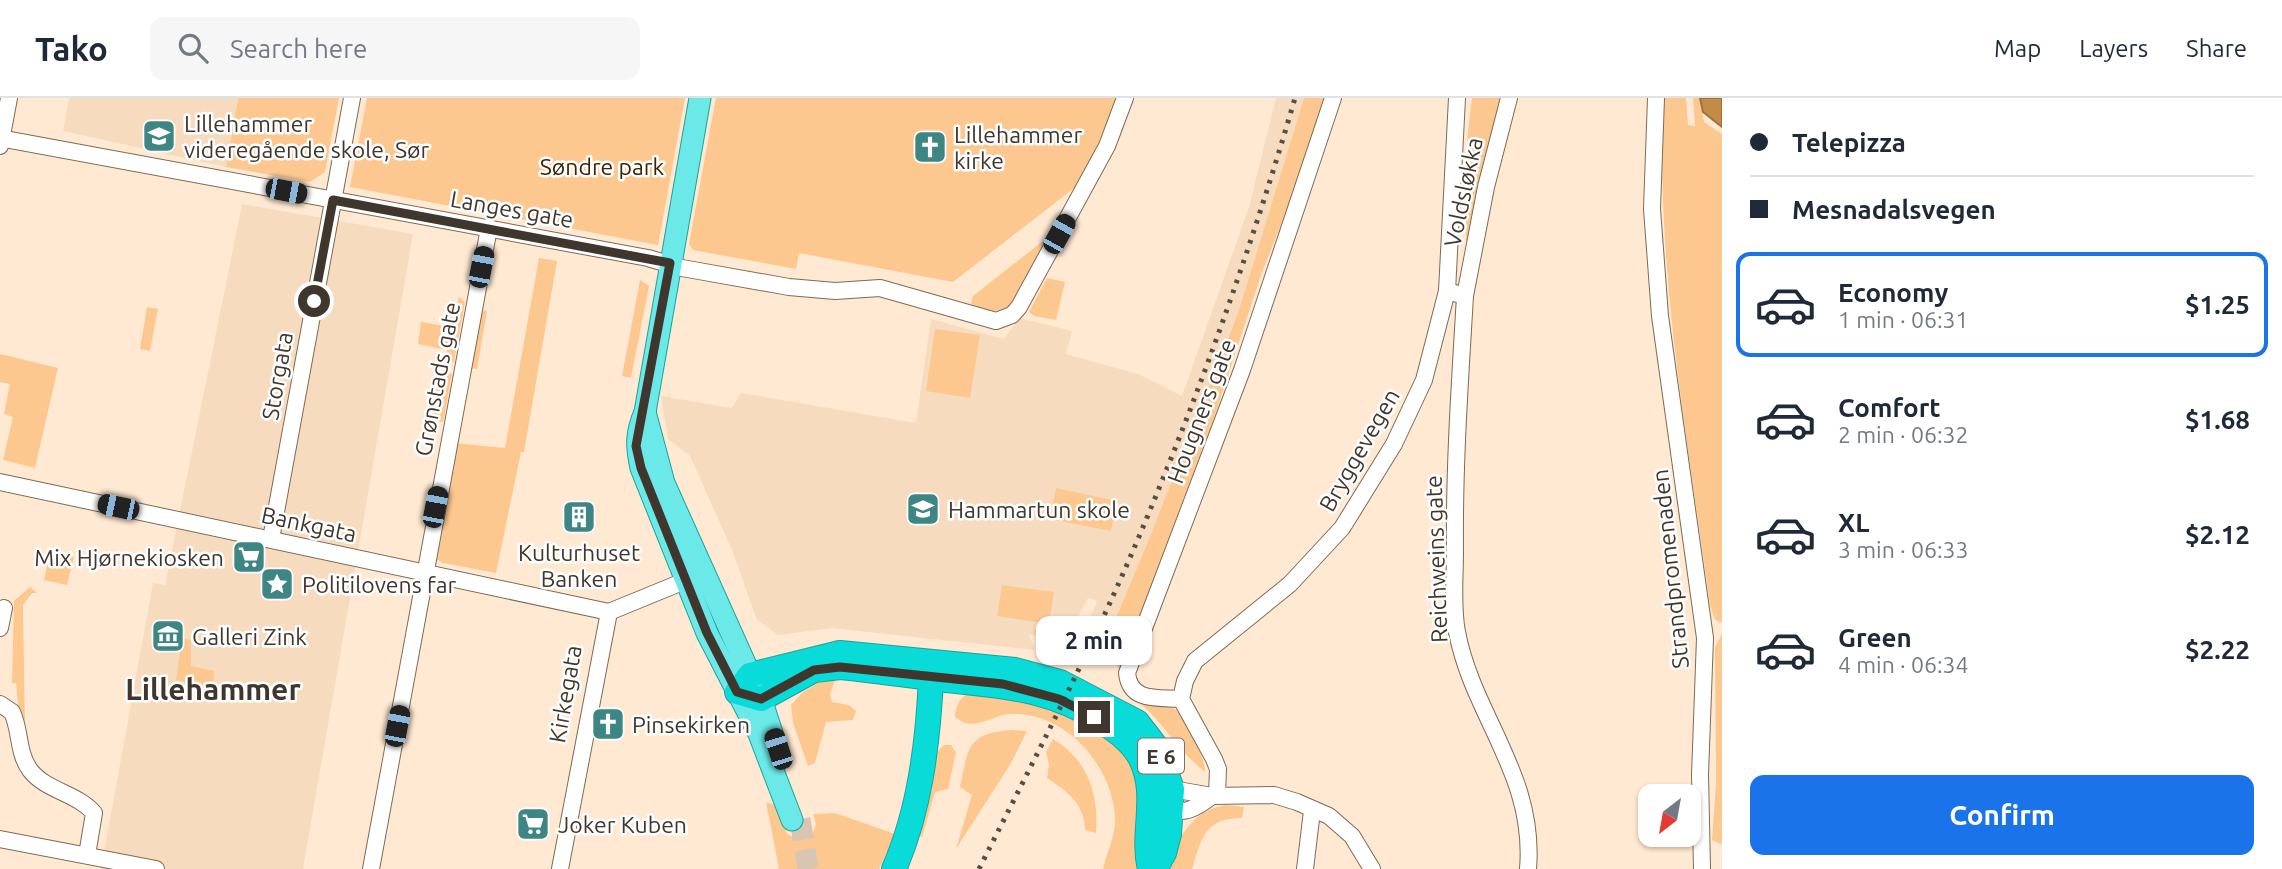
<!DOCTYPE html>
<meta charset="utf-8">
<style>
:root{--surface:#fff;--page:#f6f6f7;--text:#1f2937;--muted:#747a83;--line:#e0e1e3;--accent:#1a73e8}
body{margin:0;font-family:Ubuntu,sans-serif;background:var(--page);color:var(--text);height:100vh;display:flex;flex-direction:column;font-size:26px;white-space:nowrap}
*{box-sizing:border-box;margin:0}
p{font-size:23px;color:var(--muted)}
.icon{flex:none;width:38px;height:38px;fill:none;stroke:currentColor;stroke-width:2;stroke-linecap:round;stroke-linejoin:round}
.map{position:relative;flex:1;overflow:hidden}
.sheet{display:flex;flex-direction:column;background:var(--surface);width:560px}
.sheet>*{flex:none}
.hud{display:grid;align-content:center;height:154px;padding:0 28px;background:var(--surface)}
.needle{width:46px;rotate:211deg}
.buttons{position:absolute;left:1638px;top:686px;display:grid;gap:14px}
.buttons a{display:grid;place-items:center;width:63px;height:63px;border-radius:14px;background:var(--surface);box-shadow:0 2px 5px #0004;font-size:35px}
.end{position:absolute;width:32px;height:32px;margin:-16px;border:9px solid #3f372e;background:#fff;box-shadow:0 0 0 4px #fff}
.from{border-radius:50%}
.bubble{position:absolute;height:49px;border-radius:14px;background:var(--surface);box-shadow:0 2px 5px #0004;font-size:23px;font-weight:700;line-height:49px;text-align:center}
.car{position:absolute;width:21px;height:42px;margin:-21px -10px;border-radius:9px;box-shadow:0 0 5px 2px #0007;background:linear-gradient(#222 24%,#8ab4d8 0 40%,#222 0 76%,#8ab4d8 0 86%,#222 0)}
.hud b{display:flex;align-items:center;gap:24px;height:66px;font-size:26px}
.hud b+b{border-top:2px solid var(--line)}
.hud i{width:18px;height:18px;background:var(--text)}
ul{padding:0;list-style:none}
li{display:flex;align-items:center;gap:21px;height:105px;margin:0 14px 10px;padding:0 14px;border:4px solid transparent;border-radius:14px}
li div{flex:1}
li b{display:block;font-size:26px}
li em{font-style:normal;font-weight:700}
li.active{border-color:var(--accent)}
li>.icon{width:63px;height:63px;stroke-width:1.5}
.cta{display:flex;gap:14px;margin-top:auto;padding:14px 28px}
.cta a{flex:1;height:80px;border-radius:14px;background:var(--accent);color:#fff;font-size:28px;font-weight:700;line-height:80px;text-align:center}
header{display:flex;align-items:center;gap:42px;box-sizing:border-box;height:98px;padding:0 35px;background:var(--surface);border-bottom:2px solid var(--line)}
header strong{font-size:33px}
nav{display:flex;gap:38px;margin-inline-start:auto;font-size:24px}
.search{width:490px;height:63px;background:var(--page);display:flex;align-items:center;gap:18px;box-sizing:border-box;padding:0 24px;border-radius:14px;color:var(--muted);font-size:26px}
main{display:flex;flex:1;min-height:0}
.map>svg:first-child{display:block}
.built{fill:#f7dbbe}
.green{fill:#fcc88f}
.water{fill:#c48b47;stroke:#9c7240;stroke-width:2}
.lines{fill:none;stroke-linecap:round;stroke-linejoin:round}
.major-tunnel{stroke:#d9c5b1;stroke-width:21;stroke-dasharray:21 10;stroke-linecap:butt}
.minor-casing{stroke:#7d6a56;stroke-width:18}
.major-casing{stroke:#1ca29d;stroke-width:23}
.highway-casing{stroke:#1ca29d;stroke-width:26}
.minor{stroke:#fff;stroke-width:16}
.major{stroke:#6be9e8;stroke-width:21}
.highway{stroke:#09dbd9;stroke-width:24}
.rail{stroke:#574d43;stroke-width:5;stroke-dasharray:3.5 7;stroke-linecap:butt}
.route{stroke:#3f372e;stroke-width:9}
.labels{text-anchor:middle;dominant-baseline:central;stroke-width:5;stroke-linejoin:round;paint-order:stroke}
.shield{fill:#fff;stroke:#79736d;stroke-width:2}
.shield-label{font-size:21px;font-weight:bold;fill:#3f372e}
.poi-label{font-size:23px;fill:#3f372e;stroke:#fff;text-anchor:start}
.park-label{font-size:23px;fill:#3b2304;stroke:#fff}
.street-label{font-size:23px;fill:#3f372e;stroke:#fff}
.district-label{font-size:30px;font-weight:bold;fill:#3f372e;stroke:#fff}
</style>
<header>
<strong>Tako</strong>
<div class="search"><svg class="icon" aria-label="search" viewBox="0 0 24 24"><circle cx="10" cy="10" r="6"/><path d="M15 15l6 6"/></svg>Search here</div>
<nav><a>Map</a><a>Layers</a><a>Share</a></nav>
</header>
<main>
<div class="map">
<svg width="1722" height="771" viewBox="0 0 1722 771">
<rect width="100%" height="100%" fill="#ffe9d2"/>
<g class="built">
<polygon points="69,0 238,0 226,69 63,33"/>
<polygon points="1276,0 1304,0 1238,215 1147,446 1117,517 1099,549 1085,542 1083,537 1097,503 1088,500 1068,539 1029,537 1035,552 831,530 778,537 757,522 732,452 690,358 668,341 661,298 732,310 741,295 916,325 931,221 1004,241 1019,220 1072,233 1066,256 1138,276 1182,298 1249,109"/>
<polygon points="242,106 413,136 303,771 101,771 153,485 165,487"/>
</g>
<g class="green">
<polygon points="238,0 339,0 325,74 310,84 226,69"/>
<polygon points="367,0 685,0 658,147 350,89"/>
<polygon points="716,0 1117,0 1082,84 953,184 799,155 796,171 693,152 689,146"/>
<polygon points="1304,0 1328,0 1318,34 1261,177 1215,317 1120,571 1099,549 1117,517 1147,446 1238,215"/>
<polygon points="1472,0 1503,0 1471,145 1466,152 1467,43"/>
<path d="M 1663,0 L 1686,0 L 1688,27 L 1695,28 L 1693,0 L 1700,0 L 1704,24 L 1722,36 L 1722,525 L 1715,522 L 1710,507 C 1687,338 1656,171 1663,0 Z"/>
<polygon points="1053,135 1009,209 991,214 971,206 973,198"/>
<polygon points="539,160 557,163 524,354 521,354 496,475 443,465 434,460 455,345 505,350"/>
<polygon points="1047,180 1065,184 1056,222 1034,218 1029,214"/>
<polygon points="640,182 649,188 631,280 622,278"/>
<polygon points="459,199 465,204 454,264 444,266 447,252 418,246 421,224 451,229"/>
<polygon points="147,209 158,211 150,253 140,251"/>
<polygon points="481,212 487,213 477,271 470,270"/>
<polygon points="935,231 980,237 970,300 926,293"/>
<polygon points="0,256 58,270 35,370 3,362 13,319 4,316 10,286 0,284"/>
<polygon points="443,271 452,276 444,319 443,324 433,323 437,286 440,286"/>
<polygon points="1056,390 1117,403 1111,433 1050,421"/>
<polygon points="50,454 74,459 67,487 44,482"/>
<polygon points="1002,487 1054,494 1049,526 997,518"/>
<polygon points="30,489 37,495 32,495 23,507 25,628 19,615 16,585 12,585 14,503"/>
<polygon points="1722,536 1722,746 1721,746 1712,742 1716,685 1715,549"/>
<polygon points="182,540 191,542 191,568 214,573 213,590 176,582"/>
<polygon points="823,582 835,582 830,596 832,604 849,607 856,613 853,622 826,624 815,665 808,668 793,625 791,607 802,595"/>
<path d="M 979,591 L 1068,612 L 1126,654 L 1138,674 L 1140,771 L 1103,771 C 1107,754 1116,736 1115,719 C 1112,667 1065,613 1010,616 C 989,618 973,635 955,619 C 956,603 963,596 979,591 Z"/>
<path d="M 1141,606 C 1151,608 1160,606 1169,608 C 1183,610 1206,661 1205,674 C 1179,654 1166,628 1141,606 Z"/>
<path d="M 1012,632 L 1027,633 L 1010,667 L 956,751 L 972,697 L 960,689 C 968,650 967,635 1012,632 Z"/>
<path d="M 1053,641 C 1088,662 1099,696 1096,735 L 1085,732 C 1084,705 1068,694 1047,680 L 1049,666 L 1046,654 Z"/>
<polygon points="944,647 951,647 956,655 948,691 935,694 922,739 920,738 935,656"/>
<polygon points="766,704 778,708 787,736 799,742 813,735 816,726 813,716 835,715 895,736 879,771 779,771"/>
<path d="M 1227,707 L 1244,709 L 1242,720 C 1205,720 1202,739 1192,771 L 1168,771 C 1176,741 1193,711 1227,707 Z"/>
</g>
<polygon class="water" points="1700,0 1722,0 1722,29 1703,14"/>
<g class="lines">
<polyline class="major-tunnel" points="800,721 808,771"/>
<defs>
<g id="minor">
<polyline points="1656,0 1652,111 1660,218 1705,540 1700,677 1702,771"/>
<polyline points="0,40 648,160 682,170 789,189 835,193 880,190 996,223 1012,217 1019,209 1107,48 1125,0"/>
<polyline points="0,48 9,0"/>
<path d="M 1447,193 L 1465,198 C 1460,283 1454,368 1455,454 C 1455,480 1452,508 1457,534 C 1473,618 1536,677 1528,771"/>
<polyline points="1465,198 1486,89 1509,0"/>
<polyline points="0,384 609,514"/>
<polyline points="271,441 352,0"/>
<polyline points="609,514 687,482"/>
<polyline points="0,530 4,510"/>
<path d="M 1181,601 C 1159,599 1130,605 1127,575 L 1242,272 L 1333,0"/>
<path d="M 0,606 L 12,614 C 21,633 17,654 30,672 C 46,693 77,695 94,715 L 87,757"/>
<polyline points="1164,694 1172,691 1212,698 1274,697 1297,704 1329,718 1352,738 1372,771"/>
<polyline points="1217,697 1218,671 1214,661 1181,601 1185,583 1195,563 1290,486 1342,430 1394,346 1424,282 1447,193 1457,0"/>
<path d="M 1165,707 C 1182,720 1198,709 1212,698"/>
<polyline points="0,741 156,771"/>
<polyline points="371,771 489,130"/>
<polyline points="560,771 609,514"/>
<polyline points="1305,771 1312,713"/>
</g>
<g id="major">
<path d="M 700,0 L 645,314 C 636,335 636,347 641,370 L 707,535 L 759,636 L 792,722"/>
<polyline points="645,314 664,385 761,601 777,650"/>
</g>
<g id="highway">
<path d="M 894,771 C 920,712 928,644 931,580 L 941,570"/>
<path d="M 1150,771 C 1141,734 1159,698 1141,661 C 1133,645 1118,634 1103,624 C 1045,587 995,588 930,580 C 900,576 870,572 840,569 L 814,572 L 761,601 L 737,594 L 750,577 L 840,555 L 1015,572 L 1060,584 L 1137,624 L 1157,650 L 1172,691 L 1169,736 L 1164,755 L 1155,771"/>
</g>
</defs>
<use href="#minor" class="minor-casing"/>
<use href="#major" class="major-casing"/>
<use href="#highway" class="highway-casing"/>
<use href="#minor" class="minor"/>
<use href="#major" class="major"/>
<use href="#highway" class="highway"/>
<path class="rail" d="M 979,771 C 1033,664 1088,558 1135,448 C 1197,302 1251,152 1295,0"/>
</g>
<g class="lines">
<polyline class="route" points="314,203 333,102 670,165 636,348 641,370 707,535 737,594 761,601 814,572 840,569 1003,586 1059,601 1094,619"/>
</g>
<defs>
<symbol id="school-square" viewBox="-11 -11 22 22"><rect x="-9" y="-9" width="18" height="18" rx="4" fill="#3d8684" stroke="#fff"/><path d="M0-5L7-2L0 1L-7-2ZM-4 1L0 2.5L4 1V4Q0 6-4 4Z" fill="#fff"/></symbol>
<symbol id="church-square" viewBox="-11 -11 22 22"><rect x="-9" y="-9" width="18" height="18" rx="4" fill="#3d8684" stroke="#fff"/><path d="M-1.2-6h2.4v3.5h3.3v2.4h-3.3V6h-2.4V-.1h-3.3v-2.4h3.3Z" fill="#fff"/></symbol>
<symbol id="building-square" viewBox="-11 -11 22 22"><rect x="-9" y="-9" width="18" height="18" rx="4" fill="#3d8684" stroke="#fff"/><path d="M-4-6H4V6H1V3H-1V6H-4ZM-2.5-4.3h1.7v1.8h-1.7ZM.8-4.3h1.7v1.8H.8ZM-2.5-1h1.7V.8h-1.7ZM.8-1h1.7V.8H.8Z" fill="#fff"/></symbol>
<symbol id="supermarket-square" viewBox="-11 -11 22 22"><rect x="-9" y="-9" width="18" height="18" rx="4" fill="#3d8684" stroke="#fff"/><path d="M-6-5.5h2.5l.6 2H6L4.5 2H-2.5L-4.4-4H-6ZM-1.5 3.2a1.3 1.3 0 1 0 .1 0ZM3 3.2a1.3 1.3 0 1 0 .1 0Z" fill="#fff"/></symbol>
<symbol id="sight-square" viewBox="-11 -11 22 22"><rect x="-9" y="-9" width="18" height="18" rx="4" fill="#3d8684" stroke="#fff"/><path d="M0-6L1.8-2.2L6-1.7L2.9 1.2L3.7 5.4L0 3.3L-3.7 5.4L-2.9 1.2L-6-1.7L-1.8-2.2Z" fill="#fff"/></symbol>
<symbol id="museum-square" viewBox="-11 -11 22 22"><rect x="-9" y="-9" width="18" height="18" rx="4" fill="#3d8684" stroke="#fff"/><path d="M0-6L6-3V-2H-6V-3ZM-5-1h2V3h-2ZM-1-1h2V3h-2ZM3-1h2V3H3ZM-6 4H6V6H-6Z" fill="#fff"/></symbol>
</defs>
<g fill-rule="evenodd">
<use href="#school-square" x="140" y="19" width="38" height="38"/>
<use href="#church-square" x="911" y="30" width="38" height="38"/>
<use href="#school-square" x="904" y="392" width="38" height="38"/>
<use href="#building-square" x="560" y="400" width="38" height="38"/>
<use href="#supermarket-square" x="230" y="440" width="38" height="38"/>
<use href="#sight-square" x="258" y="467" width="38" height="38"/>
<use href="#museum-square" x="149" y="519" width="38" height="38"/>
<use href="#church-square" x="589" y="607" width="38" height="38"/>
<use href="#supermarket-square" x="514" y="707" width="38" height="38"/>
</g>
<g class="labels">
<rect class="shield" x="1138" y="640.5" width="46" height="35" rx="5"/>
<g class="shield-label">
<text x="1161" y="658">E 6</text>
</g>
<g class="poi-label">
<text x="184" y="25">Lillehammer<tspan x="184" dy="26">videregående skole, Sør</tspan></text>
<text x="954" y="36">Lillehammer<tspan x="954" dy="26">kirke</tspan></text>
<text x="948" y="411">Hammartun skole</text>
<text x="579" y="454" text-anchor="middle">Kulturhuset<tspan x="579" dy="26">Banken</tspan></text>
<text x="224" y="459" text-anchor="end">Mix Hjørnekiosken</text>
<text x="302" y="486">Politilovens far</text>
<text x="192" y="538">Galleri Zink</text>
<text x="632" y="626">Pinsekirken</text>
<text x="558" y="726">Joker Kuben</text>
</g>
<g class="park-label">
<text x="602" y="68">Søndre park</text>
</g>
<g class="street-label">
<text transform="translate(1463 94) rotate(-78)">Voldsløkka</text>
<text transform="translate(512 111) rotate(10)">Langes gate</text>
<text transform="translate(277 278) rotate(-80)">Storgata</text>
<text transform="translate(437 281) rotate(-79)">Grønstads gate</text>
<text transform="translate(1201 313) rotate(-69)">Hougners gate</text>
<text transform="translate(1359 352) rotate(-60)">Bryggevegen</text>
<text transform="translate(309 426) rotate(12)">Bankgata</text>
<text transform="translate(1436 461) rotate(-92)">Reichweins gate</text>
<text transform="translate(1670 471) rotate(-96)">Strandpromenaden</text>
<text transform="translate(565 596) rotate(-80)">Kirkegata</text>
</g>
<g class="district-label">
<text x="213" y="591">Lillehammer</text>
</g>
</g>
</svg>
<div class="buttons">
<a><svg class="needle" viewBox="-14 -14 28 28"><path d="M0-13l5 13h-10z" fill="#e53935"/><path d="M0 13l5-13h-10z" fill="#747a83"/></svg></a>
</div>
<i class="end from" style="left:314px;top:203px"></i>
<i class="end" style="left:1094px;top:619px"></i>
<div class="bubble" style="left:1036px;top:518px;width:116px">2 min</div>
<i class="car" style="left:286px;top:93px;rotate:101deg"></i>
<i class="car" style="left:1059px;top:136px;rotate:29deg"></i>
<i class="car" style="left:481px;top:169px;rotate:11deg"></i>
<i class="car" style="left:118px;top:409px;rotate:282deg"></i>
<i class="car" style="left:435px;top:409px;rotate:11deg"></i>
<i class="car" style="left:397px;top:628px;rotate:11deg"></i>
<i class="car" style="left:778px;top:651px;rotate:342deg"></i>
</div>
<section class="sheet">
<div class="hud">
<b><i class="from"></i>Telepizza</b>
<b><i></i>Mesnadalsvegen</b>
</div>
<ul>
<li class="active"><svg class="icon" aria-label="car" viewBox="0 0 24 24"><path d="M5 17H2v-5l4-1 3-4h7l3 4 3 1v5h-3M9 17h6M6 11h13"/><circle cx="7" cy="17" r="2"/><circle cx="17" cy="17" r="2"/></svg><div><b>Economy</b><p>1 min · 06:31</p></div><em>$1.25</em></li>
<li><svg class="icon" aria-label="car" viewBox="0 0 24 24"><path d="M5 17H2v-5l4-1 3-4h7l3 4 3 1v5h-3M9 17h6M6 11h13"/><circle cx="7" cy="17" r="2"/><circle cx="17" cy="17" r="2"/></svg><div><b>Comfort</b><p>2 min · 06:32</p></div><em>$1.68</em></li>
<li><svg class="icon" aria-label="car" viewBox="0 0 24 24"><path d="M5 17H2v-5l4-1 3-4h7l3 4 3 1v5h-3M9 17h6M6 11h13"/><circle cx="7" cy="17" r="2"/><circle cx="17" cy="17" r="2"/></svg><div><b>XL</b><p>3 min · 06:33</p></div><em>$2.12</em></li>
<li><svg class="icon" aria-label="car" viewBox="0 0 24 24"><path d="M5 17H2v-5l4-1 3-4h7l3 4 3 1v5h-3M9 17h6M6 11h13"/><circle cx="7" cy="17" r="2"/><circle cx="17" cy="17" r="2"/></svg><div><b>Green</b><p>4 min · 06:34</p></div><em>$2.22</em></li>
</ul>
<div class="cta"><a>Confirm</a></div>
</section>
</main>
